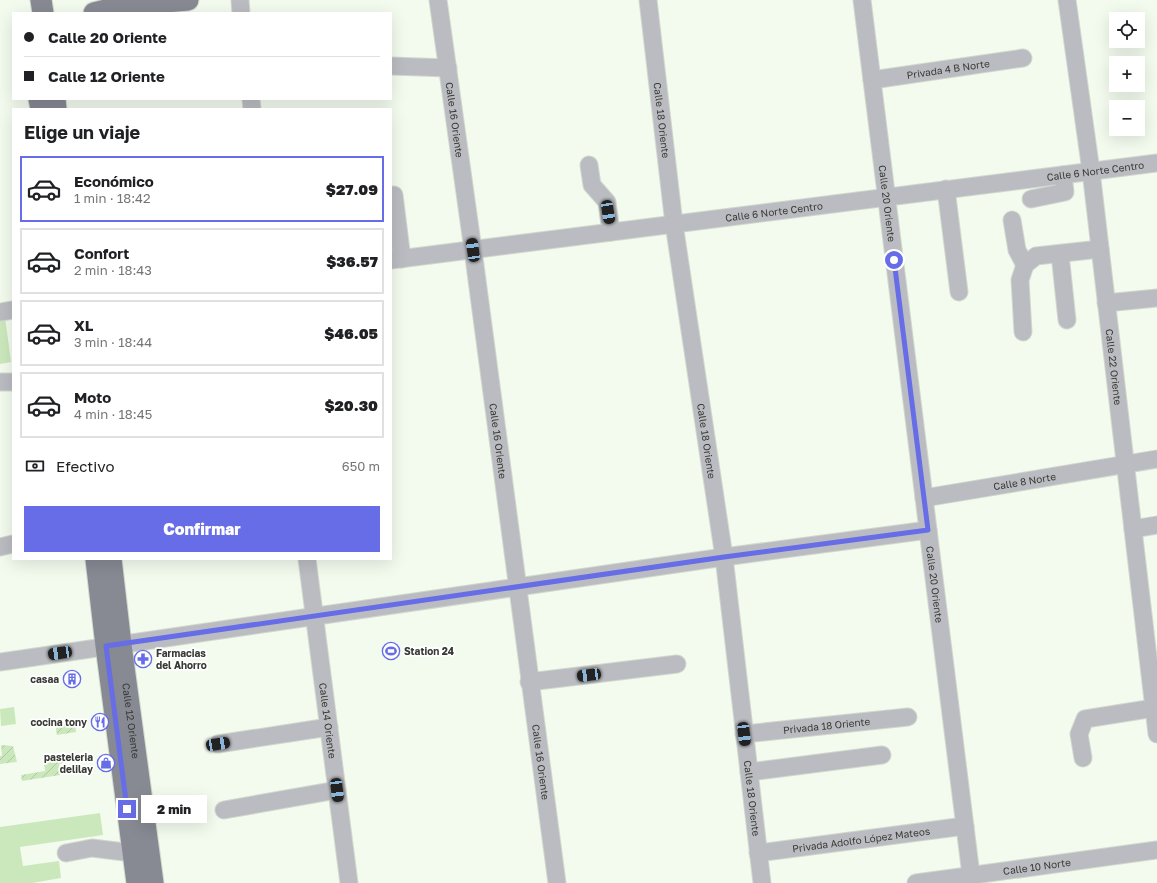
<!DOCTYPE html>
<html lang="es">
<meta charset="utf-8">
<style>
:root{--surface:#fff;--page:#f2f2f2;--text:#202124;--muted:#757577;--line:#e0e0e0;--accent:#666de6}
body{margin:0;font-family:"Golos Text",sans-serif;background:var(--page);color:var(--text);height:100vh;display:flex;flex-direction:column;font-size:15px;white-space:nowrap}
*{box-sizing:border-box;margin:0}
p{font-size:13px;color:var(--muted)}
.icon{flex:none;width:22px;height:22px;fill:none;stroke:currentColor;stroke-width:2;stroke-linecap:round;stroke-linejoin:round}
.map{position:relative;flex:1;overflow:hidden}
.details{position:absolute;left:12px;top:108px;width:380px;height:452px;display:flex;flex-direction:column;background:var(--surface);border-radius:0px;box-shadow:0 4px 16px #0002}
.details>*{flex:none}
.hud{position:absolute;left:12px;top:12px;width:380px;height:88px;border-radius:0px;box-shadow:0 4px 16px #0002;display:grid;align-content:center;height:88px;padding:0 12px;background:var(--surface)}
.controls{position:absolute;left:1109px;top:12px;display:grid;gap:8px}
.controls a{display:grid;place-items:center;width:36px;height:36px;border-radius:0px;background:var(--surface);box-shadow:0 4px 16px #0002;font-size:20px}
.end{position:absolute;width:18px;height:18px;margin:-9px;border:5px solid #666de6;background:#fff;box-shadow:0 0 0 2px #fff}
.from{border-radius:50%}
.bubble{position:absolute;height:28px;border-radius:0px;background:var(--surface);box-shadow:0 4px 16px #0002;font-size:13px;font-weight:800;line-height:28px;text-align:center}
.car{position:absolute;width:12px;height:24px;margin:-12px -6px;border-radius:5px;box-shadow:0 0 3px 1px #0007;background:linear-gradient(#222 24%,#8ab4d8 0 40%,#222 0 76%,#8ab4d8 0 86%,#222 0)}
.hud b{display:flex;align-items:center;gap:14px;height:38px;font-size:15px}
.hud b+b{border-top:1px solid var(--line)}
.hud i{width:10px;height:10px;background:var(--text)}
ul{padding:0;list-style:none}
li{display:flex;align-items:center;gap:12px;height:66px;margin:0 8px 6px;padding:0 4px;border:2px solid var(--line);border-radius:0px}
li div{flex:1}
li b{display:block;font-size:15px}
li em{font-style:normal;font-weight:800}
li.selected{border-color:var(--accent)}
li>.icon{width:36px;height:36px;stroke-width:1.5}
h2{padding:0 12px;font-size:18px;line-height:48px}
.pay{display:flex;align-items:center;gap:10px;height:44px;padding:0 12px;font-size:15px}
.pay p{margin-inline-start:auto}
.button{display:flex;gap:8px;margin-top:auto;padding:8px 12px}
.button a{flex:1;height:46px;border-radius:0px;background:var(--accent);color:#fff;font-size:16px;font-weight:800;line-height:46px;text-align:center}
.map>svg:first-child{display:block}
.grass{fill:#cbe8bc}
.garden{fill:url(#garden-furrows)}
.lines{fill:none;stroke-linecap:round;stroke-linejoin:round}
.minor-casing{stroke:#d1d8ce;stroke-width:19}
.major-casing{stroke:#d1d8ce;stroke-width:23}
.minor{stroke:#bbbcc1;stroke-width:17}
.major{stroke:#878993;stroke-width:21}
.route{stroke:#666de6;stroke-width:5}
.labels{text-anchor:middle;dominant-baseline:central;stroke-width:3.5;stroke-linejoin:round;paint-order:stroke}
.street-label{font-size:10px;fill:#373a35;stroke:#fff}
.poi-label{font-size:10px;font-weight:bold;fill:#373a35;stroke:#fff;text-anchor:end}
</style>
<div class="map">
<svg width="1157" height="883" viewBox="0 0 1157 883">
<defs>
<pattern id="garden-furrows" width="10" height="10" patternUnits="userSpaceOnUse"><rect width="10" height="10" fill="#cbe8bc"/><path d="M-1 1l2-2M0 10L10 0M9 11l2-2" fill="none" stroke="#afc8a2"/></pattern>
</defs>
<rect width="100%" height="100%" fill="#f3fbef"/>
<g class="grass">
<polygon points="5,317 11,362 0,364 0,318"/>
<polygon points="14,707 16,724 1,726 0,709"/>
<polygon points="100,813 103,835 20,847 23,866 59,861 61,878 32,883 0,883 0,827"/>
</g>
<g class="garden">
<polygon points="75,722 76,732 57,735 55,724"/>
<polygon points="1,745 13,746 17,762 0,764 0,756 2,756"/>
<polygon points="63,759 63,763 59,764 60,775 22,781 21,775 45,771 44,761"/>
</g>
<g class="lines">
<defs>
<g id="minor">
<polyline points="240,0 241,13"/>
<path id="s1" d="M 438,0 L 473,250 L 557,883"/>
<path id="s2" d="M 648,0 L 674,224 L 724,557 L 762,883"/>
<path id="s3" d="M 862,0 L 972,883"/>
<path id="s4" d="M 1067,0 L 1091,171 L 1157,734"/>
<polyline points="391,66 448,68"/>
<path id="s5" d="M 872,80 L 1023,58"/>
<polyline points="251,99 252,109"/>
<polyline points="589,165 592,185 607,202 611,232"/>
<polyline points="946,189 959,292"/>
<polyline points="394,195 402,259"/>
<polyline points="1031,199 1065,192 1063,175"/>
<polyline points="1012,220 1017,250 1025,265"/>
<polyline points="1060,254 1067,320"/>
<path id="s6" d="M 391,260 L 1157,163"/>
<polyline points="1106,303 1157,298"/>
<polyline points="0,312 13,310"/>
<polyline points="1023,332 1020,280 1025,265 1036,256 1100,249"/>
<polyline points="0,382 13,382"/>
<path id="s7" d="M 924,498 L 1157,459"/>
<polyline points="1133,529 1157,525"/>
<polyline points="0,547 13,544"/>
<path id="s8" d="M 307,559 L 349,883"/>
<polyline points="0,662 724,557 928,530"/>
<polyline points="529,682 677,664"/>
<path id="s9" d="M 744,734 L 908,717"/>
<polyline points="218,744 329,727"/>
<polyline points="1083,758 1079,734 1085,719 1154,708"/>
<polyline points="749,772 882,755"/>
<polyline points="224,810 337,790"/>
<polyline points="66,853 92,848 133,853"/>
<path id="s10" d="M 758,853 L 965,826"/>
<path id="s11" d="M 916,883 L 1157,850"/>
</g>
<g id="major">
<polyline points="41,0 43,13"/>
<polyline points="94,13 121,6 188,0"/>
<polyline points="39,99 41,109"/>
<polyline points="55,99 56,109"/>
<polyline points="96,559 106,646 137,883"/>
<path id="s12" d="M 111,559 L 121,645 L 153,883"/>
</g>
</defs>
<use href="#minor" class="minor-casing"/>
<use href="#major" class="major-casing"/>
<use href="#minor" class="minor"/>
<use href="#major" class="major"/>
</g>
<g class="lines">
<polyline class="route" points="127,809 106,646 724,557 928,530 894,260"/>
</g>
<defs>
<symbol id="stadium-ring" viewBox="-11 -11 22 22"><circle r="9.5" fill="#fff" stroke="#666de6" stroke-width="1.5"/><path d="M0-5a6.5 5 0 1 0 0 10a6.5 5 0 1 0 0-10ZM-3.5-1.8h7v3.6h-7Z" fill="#666de6"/></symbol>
<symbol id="pharmacy-ring" viewBox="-11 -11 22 22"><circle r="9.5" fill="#fff" stroke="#666de6" stroke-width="1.5"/><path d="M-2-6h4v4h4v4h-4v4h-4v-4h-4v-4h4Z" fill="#666de6"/></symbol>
<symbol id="building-ring" viewBox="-11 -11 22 22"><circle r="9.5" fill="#fff" stroke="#666de6" stroke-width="1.5"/><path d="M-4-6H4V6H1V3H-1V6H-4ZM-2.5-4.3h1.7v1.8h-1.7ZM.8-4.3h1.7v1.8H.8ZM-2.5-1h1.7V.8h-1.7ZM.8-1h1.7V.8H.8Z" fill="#666de6"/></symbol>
<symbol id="restaurant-ring" viewBox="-11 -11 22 22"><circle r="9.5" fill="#fff" stroke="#666de6" stroke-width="1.5"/><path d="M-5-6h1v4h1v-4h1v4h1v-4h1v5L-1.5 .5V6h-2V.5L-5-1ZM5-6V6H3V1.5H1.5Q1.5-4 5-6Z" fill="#666de6"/></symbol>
<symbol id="shop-ring" viewBox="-11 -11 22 22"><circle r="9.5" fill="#fff" stroke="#666de6" stroke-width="1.5"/><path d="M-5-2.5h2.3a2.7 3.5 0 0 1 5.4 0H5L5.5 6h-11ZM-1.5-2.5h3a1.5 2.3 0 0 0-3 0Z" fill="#666de6"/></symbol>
</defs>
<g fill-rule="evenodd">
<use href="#stadium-ring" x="381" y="641" width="20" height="20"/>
<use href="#pharmacy-ring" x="133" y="649" width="20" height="20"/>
<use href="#building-ring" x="62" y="669" width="20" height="20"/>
<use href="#restaurant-ring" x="90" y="712" width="20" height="20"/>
<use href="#shop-ring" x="96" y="753" width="20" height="20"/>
</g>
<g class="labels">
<g class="street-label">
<text stroke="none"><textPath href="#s5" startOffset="77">Privada 4 B Norte</textPath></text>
<text stroke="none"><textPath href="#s1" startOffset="121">Calle 16 Oriente</textPath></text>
<text stroke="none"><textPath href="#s2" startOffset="121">Calle 18 Oriente</textPath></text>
<text stroke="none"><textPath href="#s6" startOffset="710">Calle 6 Norte Centro</textPath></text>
<text stroke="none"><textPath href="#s3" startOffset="205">Calle 20 Oriente</textPath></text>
<text stroke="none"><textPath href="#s6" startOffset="386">Calle 6 Norte Centro</textPath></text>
<text stroke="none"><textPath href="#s4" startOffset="370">Calle 22 Oriente</textPath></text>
<text stroke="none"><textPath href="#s1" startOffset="445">Calle 16 Oriente</textPath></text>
<text stroke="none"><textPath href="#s2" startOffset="445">Calle 18 Oriente</textPath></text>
<text stroke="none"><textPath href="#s7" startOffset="102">Calle 8 Norte</textPath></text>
<text stroke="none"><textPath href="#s3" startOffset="589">Calle 20 Oriente</textPath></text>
<text stroke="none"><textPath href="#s12" startOffset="163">Calle 12 Oriente</textPath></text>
<text stroke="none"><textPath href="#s8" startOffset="163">Calle 14 Oriente</textPath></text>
<text stroke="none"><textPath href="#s9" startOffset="83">Privada 18 Oriente</textPath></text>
<text stroke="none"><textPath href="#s1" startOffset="769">Calle 16 Oriente</textPath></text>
<text stroke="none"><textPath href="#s2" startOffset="805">Calle 18 Oriente</textPath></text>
<text stroke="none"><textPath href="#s10" startOffset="104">Privada Adolfo López Mateos</textPath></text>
<text stroke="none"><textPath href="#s11" startOffset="122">Calle 10 Norte</textPath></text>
</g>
<g class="poi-label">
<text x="404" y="651" text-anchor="start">Station 24</text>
<text x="156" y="653" text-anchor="start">Farmacias<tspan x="156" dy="12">del Ahorro</tspan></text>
<text x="59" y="679">casaa</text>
<text x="87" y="722">cocina tony</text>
<text x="93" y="757">pasteleria<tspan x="93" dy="12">delilay</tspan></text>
</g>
</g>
</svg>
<div class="controls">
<a><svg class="icon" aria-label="locate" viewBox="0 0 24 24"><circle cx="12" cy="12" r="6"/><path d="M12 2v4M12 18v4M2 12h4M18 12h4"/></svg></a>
<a>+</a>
<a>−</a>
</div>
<i class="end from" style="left:894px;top:260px"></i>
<i class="end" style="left:127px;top:809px"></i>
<div class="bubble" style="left:141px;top:795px;width:66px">2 min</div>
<i class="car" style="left:608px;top:212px;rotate:171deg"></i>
<i class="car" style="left:473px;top:250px;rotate:352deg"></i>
<i class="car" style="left:60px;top:653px;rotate:262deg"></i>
<i class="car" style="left:589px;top:675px;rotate:263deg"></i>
<i class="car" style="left:744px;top:734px;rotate:173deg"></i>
<i class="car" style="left:218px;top:744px;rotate:81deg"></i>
<i class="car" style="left:337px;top:790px;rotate:173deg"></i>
<div class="hud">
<b><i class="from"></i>Calle 20 Oriente</b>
<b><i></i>Calle 12 Oriente</b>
</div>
<section class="details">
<h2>Elige un viaje</h2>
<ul>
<li class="selected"><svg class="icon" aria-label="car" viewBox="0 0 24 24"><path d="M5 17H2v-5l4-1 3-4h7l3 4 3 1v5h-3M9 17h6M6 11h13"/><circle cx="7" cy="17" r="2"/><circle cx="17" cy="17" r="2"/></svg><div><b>Económico</b><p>1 min · 18:42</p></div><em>$27.09</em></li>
<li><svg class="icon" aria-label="car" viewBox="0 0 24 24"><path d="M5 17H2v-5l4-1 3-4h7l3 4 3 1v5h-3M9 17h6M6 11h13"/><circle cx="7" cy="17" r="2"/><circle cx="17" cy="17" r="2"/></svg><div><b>Confort</b><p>2 min · 18:43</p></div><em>$36.57</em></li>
<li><svg class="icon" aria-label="car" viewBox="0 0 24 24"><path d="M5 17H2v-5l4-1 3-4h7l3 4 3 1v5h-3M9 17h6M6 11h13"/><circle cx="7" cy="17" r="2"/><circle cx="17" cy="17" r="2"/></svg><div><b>XL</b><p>3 min · 18:44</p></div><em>$46.05</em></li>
<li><svg class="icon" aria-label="car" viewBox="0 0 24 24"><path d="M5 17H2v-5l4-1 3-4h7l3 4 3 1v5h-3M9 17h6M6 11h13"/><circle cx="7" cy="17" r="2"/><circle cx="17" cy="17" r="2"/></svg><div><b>Moto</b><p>4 min · 18:45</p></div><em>$20.30</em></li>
</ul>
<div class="pay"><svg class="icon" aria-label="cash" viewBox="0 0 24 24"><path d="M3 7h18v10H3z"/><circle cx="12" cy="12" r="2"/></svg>Efectivo<p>650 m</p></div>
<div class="button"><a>Confirmar</a></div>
</section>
</div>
